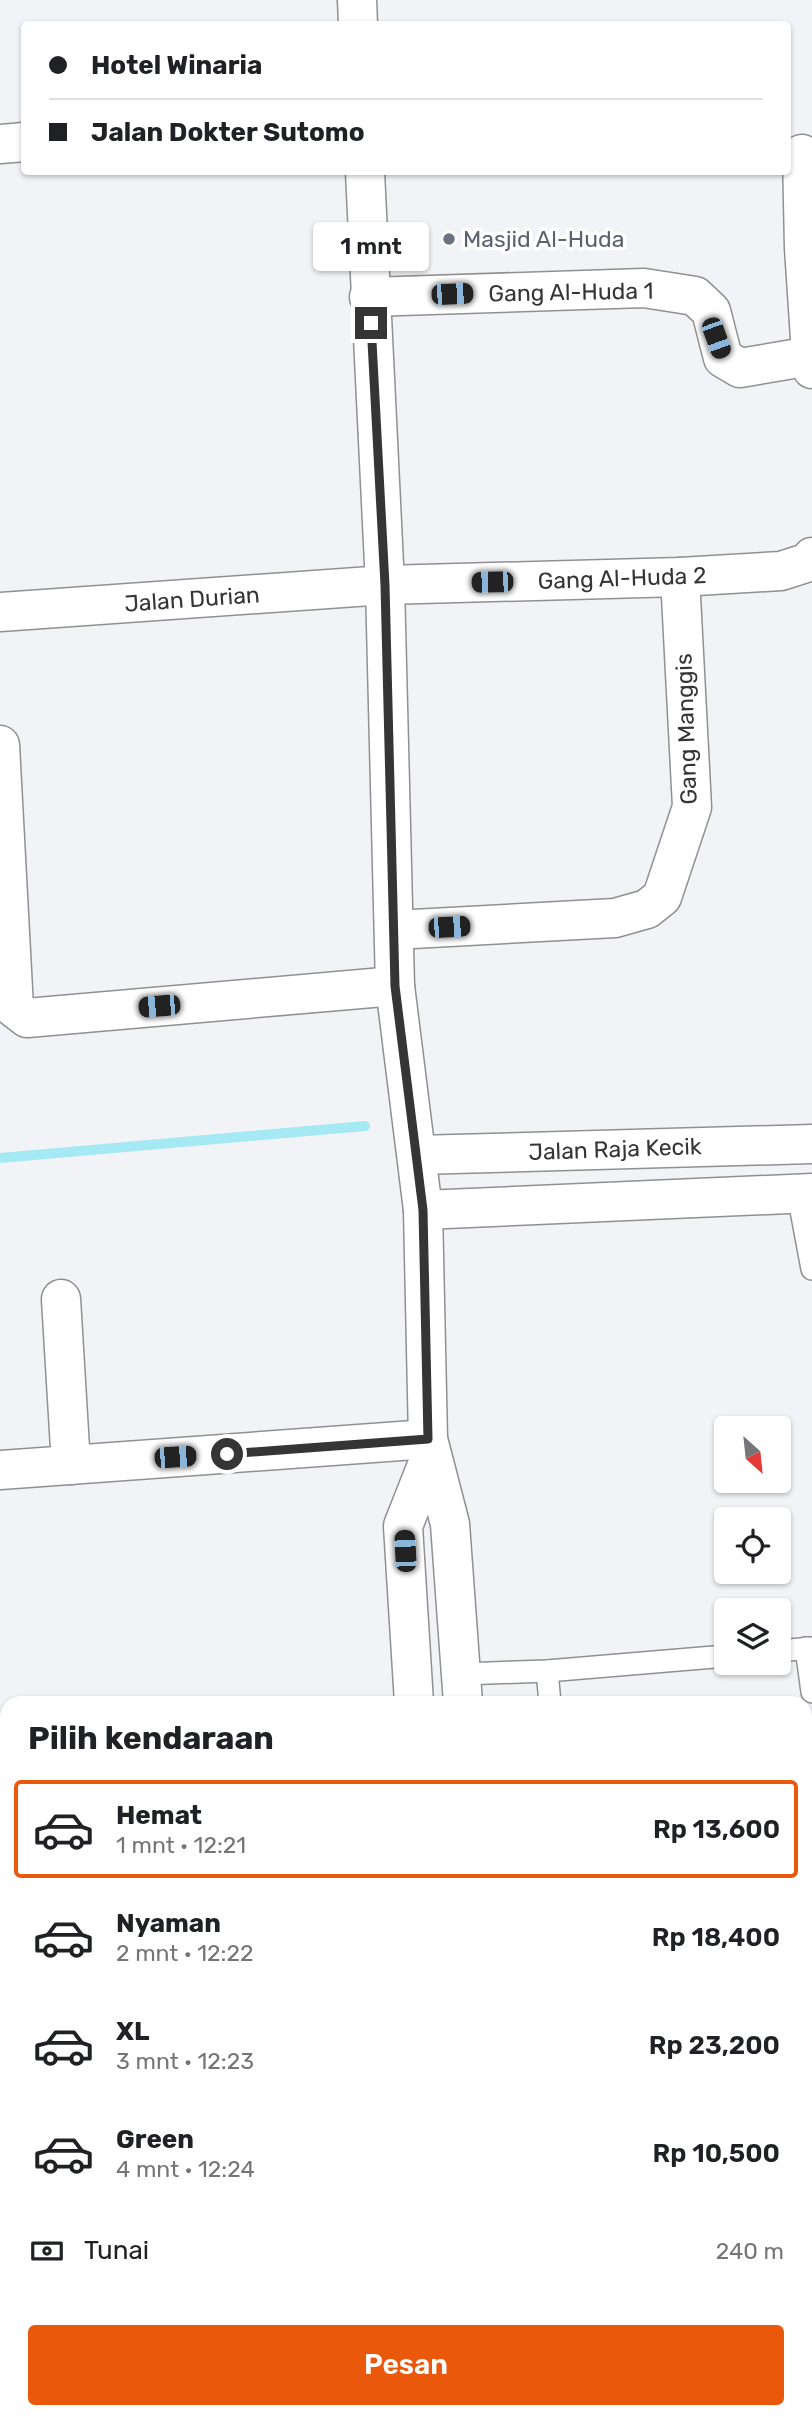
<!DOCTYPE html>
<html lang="id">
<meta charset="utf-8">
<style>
:root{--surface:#fff;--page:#f2f2f2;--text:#202124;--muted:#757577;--line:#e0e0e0;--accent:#ea580c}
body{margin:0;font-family:Rubik,sans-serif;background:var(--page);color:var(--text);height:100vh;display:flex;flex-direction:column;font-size:26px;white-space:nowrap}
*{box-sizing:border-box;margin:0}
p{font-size:23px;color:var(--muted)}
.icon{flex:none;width:38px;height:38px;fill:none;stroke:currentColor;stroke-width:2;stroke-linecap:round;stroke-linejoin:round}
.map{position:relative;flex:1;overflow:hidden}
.sheet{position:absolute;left:0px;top:1696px;width:812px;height:723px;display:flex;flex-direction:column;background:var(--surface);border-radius:21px 21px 0 0;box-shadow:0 2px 5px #0004}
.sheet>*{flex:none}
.hud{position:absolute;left:21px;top:21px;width:770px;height:154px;border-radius:7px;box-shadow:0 2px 5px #0004;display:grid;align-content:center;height:154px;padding:0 28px;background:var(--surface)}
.needle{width:46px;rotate:153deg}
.tools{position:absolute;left:714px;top:1416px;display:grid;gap:14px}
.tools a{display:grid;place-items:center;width:77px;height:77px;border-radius:7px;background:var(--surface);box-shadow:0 2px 5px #0004;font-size:35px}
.end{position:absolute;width:32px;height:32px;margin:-16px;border:9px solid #353536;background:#fff;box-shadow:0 0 0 4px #fff}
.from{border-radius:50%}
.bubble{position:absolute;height:49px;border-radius:7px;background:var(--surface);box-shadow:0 2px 5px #0004;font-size:23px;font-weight:600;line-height:49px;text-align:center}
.car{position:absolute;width:21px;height:42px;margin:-21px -10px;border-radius:9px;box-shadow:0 0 5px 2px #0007;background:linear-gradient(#222 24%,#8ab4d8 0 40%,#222 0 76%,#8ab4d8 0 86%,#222 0)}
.hud b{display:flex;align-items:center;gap:24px;height:66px;font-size:26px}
.hud b+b{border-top:2px solid var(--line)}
.hud i{width:18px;height:18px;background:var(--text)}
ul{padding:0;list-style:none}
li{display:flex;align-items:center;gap:21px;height:98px;margin:0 14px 10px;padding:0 14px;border:4px solid transparent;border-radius:7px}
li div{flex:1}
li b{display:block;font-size:26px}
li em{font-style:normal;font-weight:600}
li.active{border-color:var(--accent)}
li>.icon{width:63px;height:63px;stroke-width:1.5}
h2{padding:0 28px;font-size:32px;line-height:84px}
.pay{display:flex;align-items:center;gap:18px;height:77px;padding:0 28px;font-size:26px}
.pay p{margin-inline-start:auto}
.action{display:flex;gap:14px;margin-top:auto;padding:14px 28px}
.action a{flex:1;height:80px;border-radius:7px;background:var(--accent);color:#fff;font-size:28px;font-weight:600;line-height:80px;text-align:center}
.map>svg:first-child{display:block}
.built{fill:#e6e9f3}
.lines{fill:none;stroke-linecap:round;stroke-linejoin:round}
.stream{stroke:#a4e9f3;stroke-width:10}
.lane-casing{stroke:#909093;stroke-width:24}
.street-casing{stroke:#909093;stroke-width:41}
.secondary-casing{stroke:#909093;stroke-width:41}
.lane{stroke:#fff;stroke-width:21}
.street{stroke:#fff;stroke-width:38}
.secondary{stroke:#fff;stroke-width:38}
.route{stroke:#353536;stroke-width:9}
.worship-dot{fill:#6b7280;stroke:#fff;stroke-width:2.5}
.labels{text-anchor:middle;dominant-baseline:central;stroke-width:7;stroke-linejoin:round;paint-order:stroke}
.worship-label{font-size:23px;fill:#5b616d;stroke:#fff;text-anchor:start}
.street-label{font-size:23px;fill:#353536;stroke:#fff}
</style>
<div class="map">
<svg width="812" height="2417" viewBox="0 0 812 2417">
<rect width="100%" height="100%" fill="#f2f3f6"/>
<polygon class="built" points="812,2184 812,2417 684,2417 683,2412 805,2412 805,2185"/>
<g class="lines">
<polyline class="stream" points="0,1158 365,1126"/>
<defs>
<g id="lane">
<polyline points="798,1194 812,1269"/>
<polyline points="806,1648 812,1692"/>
<polyline points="779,1651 812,1648"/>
<polyline points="547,1671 550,1703"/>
<polyline points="462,1674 547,1671 726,1656"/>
<polyline points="805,1768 812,1762"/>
<polyline points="805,2158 812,2157"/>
</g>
<g id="street">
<polyline points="0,144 24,142"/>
<polyline points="802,154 804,248 812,369"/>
<polyline points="369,297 644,288 695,296 711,311 723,358 740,368 811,356"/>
<polyline points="0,612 385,585 680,577 781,571 809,562 812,557"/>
<polyline points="0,745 14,1008 27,1018 395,986"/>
<polyline points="394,930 615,918 647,909 662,897 692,807 680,577"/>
<polyline points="61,1299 71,1465"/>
<polyline points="0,1470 428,1439"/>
<polyline points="0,1951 7,1951"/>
<polyline points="162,2417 249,2412"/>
</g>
<g id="secondary">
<polyline points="357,0 358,24"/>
<polyline points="365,172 385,585 395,986 423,1210 428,1439 450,1524 463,1703"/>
<polyline points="417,1155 812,1144"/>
<polyline points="423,1210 812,1193"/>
<polyline points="414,1703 403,1526 431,1455"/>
<polyline points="447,2412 447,2417"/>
<polyline points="491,2412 492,2417"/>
</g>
</defs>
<use href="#lane" class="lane-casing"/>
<use href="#street" class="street-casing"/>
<use href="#secondary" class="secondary-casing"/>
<use href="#lane" class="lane"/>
<use href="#street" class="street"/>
<use href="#secondary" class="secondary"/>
</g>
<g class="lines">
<polyline class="route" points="227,1454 428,1439 423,1210 395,986 385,585 371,323"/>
</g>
<circle class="worship-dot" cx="449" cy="239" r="7"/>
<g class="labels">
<g class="worship-label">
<text x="463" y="239">Masjid Al-Huda</text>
</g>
<g class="street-label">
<text transform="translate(571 292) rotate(-1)">Gang Al-Huda 1</text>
<text transform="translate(622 578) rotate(-2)">Gang Al-Huda 2</text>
<text transform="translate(192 599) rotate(-4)">Jalan Durian</text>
<text transform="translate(686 729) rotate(-92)">Gang Manggis</text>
<text transform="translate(615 1149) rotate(-2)">Jalan Raja Kecik</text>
</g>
</g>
</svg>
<div class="tools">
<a><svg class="needle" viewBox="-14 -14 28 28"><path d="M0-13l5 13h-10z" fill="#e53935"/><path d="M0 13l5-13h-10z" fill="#757577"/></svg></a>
<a><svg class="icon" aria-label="locate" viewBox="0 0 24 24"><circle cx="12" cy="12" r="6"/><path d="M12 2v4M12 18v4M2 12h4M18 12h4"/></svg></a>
<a><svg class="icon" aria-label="layers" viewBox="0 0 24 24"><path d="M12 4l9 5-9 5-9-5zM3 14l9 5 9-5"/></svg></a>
</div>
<i class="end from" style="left:227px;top:1454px"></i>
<i class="end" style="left:371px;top:323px"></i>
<div class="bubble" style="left:313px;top:222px;width:116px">1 mnt</div>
<i class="car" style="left:452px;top:294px;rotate:88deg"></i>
<i class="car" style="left:716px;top:338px;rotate:160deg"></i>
<i class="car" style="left:492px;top:582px;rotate:269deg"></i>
<i class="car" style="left:449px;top:927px;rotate:87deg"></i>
<i class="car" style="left:159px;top:1006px;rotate:265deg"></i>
<i class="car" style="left:175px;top:1457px;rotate:86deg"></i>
<i class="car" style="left:405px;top:1551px;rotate:357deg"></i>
<div class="hud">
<b><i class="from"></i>Hotel Winaria</b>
<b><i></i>Jalan Dokter Sutomo</b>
</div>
<section class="sheet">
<h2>Pilih kendaraan</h2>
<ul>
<li class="active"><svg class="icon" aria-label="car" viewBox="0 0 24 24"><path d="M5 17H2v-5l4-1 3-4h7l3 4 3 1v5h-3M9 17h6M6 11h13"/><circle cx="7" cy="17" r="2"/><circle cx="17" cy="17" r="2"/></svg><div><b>Hemat</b><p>1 mnt · 12:21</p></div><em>Rp 13,600</em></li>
<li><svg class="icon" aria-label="car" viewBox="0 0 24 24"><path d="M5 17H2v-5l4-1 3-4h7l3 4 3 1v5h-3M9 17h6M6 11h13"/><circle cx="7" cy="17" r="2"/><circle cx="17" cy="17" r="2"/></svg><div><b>Nyaman</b><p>2 mnt · 12:22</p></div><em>Rp 18,400</em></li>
<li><svg class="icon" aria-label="car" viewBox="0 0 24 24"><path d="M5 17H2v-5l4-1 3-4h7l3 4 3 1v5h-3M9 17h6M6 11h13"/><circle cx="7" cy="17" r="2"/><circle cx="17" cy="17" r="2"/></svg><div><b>XL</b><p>3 mnt · 12:23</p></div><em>Rp 23,200</em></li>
<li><svg class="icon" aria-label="car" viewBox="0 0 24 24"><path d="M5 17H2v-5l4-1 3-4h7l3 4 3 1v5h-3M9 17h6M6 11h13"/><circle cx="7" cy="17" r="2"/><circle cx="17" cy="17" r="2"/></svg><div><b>Green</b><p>4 mnt · 12:24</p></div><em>Rp 10,500</em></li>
</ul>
<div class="pay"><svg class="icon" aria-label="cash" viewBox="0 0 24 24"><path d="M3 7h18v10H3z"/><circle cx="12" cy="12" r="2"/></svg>Tunai<p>240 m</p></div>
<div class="action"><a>Pesan</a></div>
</section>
</div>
